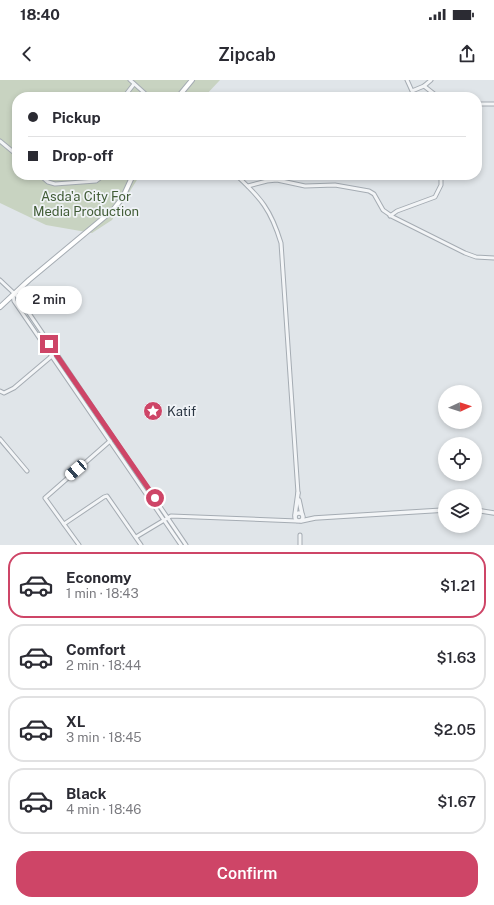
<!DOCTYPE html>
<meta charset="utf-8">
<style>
:root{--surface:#fff;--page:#f7f7f7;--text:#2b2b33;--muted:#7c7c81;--line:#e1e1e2;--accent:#ce4567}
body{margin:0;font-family:"Public Sans",sans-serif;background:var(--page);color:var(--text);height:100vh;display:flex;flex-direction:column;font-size:15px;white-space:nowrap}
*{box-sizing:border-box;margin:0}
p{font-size:13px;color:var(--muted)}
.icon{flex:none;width:22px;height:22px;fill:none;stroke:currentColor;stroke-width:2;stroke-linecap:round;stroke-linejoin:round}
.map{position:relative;height:465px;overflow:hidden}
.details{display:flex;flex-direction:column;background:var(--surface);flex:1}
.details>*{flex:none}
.guide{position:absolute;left:12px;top:12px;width:470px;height:88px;border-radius:16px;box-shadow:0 2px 6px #0003;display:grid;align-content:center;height:88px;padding:0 16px;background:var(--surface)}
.needle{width:26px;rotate:87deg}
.buttons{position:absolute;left:438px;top:305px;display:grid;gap:8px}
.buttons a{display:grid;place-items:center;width:44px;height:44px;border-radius:50%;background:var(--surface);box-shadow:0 2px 6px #0003;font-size:20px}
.end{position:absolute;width:18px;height:18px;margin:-9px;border:5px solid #ce4567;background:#fff;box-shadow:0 0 0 2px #fff}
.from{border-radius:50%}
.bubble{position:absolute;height:28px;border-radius:14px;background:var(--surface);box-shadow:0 2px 6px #0003;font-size:13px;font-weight:600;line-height:28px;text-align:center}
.car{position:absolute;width:12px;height:24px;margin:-12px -6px;border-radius:5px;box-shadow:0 0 3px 1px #0007;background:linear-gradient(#fff 24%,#345 0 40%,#fff 0 76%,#345 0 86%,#fff 0)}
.guide b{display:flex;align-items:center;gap:14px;height:38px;font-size:15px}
.guide b+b{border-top:1px solid var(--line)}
.guide i{width:10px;height:10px;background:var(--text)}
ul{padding:7px 0 0;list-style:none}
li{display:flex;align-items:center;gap:12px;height:66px;margin:0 8px 6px;padding:0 8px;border:2px solid var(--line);border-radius:16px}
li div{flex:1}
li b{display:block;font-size:15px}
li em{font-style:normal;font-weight:600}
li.current{border-color:var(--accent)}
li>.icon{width:36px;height:36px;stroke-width:1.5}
.cta{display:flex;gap:8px;margin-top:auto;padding:8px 16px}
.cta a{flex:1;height:46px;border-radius:16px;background:var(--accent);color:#fff;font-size:16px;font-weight:600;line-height:46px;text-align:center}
.status{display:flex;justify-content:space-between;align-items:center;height:28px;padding:0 20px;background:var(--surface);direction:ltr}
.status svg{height:11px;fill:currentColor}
header{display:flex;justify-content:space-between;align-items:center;height:52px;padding:0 16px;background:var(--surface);font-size:18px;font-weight:600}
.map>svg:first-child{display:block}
.green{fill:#c8d3c1}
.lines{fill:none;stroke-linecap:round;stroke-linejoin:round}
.minor-casing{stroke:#a5acb3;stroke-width:5}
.tertiary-casing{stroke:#a5acb3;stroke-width:5.5}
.secondary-casing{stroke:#a5acb3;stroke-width:6}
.minor{stroke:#f3f5f7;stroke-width:3}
.tertiary{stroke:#f3f5f7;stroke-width:3.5}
.secondary{stroke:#fff;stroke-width:4}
.route{stroke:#ce4567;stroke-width:5}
.labels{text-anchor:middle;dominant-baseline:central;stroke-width:3.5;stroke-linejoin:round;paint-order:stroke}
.park-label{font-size:13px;fill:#415c36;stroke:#f0f3f7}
.poi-label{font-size:13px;fill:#293441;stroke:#f0f3f7;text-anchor:start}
</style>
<div class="status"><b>18:40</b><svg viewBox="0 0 49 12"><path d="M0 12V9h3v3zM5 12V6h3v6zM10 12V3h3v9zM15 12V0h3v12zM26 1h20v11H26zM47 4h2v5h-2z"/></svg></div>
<header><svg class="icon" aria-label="back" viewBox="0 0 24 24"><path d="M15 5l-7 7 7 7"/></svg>Zipcab<svg class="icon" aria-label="share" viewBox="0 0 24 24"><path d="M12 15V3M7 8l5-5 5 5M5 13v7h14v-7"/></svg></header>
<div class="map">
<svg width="494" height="465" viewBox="0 0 494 465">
<rect width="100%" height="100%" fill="#e0e5e9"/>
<polygon class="green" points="0,0 220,0 204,17 17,17 17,95 140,95 112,140 92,153 46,145 0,123"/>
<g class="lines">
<defs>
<g id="minor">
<polyline points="130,0 149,17"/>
<polyline points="407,0 412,11 424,6 431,0"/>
<polyline points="424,6 438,17"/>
<polyline points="124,17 134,4"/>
<polyline points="477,24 494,24"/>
<polyline points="0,61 17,75"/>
<polyline points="40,95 48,102 55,104 96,101 104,95"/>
<path d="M 236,95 C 261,118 271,130 281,163 L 298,413"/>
<polyline points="248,106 267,101 277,100 305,106 335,105 369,111 374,114 383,130 393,137 465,173 476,177 494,178"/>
<polyline points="390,136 397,131 435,117 441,105 441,95"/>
<polyline points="0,200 18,217 186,465"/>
<polyline points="13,215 14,221 181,465"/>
<polyline points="0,311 4,313 14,308 53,275"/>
<polyline points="0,359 27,391"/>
<polyline points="64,444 104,417 107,416 141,465"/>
<polyline points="300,455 300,465"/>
<polyline points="136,457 171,436 297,441"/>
<polyline points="79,465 45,418 110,361"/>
</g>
<g id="tertiary">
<polyline points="299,420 302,434"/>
<polyline points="475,430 494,433"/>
<circle cx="299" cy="437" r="4"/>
<polyline points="295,435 298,413"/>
<polyline points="301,441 315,438 445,430"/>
</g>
<g id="secondary">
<polyline points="178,17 192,0"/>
<polyline points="0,227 29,200 113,130 123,117 133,95"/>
</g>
</defs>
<use href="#minor" class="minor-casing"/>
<use href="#tertiary" class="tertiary-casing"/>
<use href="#secondary" class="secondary-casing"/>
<use href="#minor" class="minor"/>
<use href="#tertiary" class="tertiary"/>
<use href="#secondary" class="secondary"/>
</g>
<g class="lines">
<polyline class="route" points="49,264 155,418"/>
</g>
<defs>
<symbol id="sight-disc" viewBox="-11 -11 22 22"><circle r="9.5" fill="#ce4567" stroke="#f0f3f7"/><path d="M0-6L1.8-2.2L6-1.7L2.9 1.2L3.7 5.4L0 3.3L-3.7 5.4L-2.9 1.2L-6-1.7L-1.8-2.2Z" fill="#fff"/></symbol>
</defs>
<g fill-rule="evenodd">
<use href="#sight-disc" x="142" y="320" width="22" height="22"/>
</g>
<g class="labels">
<g class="park-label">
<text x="86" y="116">Asda'a City For<tspan x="86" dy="15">Media Production</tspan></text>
</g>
<g class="poi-label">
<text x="167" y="331">Katif</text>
</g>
</g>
</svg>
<div class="buttons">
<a><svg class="needle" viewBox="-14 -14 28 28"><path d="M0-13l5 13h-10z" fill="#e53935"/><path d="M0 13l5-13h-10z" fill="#7c7c81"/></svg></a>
<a><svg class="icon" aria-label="locate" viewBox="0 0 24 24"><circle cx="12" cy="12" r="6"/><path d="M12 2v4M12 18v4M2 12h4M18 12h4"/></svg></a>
<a><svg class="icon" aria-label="layers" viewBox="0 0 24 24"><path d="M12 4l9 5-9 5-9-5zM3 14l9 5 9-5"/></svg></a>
</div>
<i class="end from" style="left:155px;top:418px"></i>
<i class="end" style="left:49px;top:264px"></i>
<div class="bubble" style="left:16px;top:206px;width:66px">2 min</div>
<i class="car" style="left:76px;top:390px;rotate:229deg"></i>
<div class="guide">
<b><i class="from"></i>Pickup</b>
<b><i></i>Drop-off</b>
</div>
</div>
<section class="details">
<ul>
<li class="current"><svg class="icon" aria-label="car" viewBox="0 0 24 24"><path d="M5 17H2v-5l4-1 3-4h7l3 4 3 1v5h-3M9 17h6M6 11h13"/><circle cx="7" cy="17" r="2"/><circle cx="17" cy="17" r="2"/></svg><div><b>Economy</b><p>1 min · 18:43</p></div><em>$1.21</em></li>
<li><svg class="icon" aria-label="car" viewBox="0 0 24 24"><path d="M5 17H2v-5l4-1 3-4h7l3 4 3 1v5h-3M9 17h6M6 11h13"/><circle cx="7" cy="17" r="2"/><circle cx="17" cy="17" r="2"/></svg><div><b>Comfort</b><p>2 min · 18:44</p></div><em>$1.63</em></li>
<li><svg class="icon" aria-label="car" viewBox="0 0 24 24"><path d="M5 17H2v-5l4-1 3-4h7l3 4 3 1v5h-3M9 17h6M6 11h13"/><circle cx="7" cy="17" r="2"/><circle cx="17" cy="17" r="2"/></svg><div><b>XL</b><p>3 min · 18:45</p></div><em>$2.05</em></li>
<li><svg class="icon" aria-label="car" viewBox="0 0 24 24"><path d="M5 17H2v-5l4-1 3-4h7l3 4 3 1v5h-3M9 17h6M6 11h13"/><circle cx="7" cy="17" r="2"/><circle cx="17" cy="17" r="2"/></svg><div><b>Black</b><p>4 min · 18:46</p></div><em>$1.67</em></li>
</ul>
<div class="cta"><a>Confirm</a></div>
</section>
